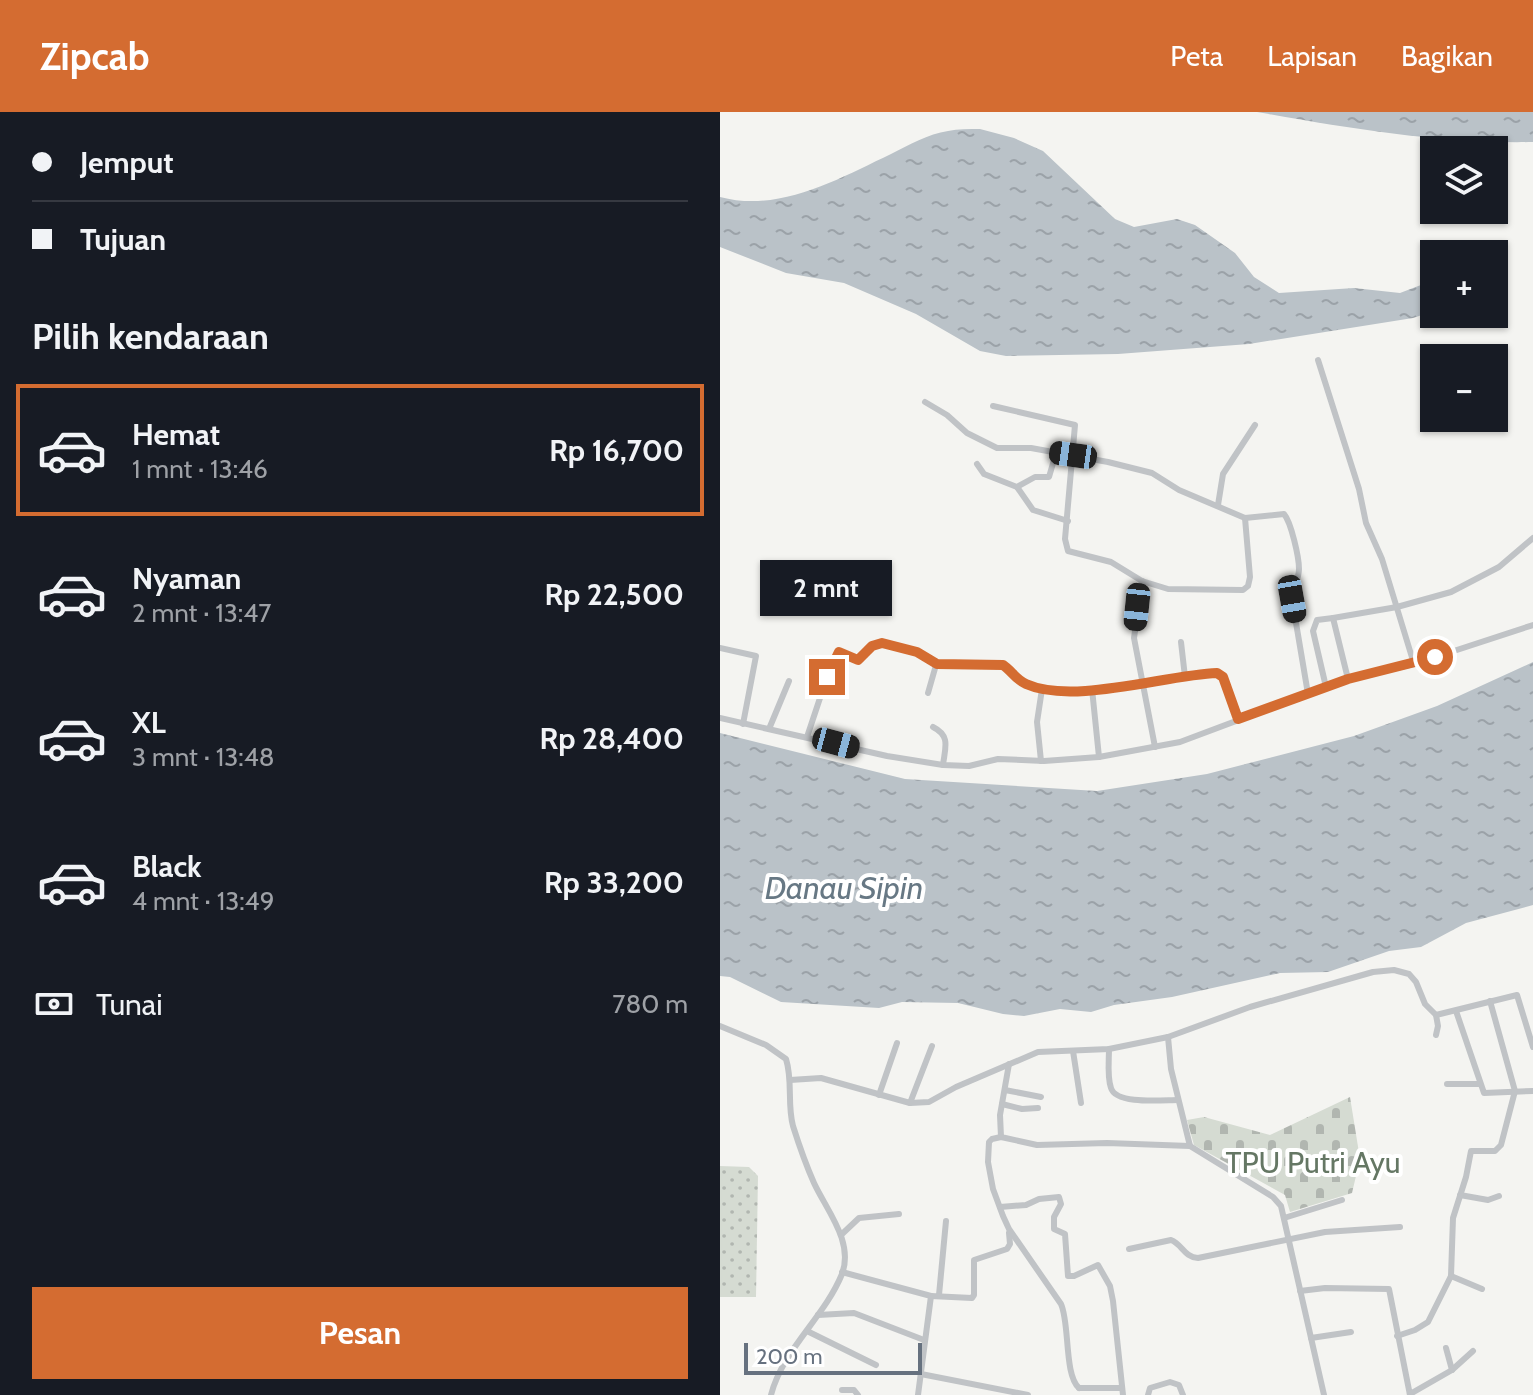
<!DOCTYPE html>
<html lang="id">
<meta charset="utf-8">
<style>
:root{--surface:#171b24;--page:#242831;--text:#f1f3f6;--muted:#9ea1a6;--line:#363941;--accent:#d46c31}
body{margin:0;font-family:Cabin,sans-serif;background:var(--page);color:var(--text);height:100vh;display:flex;flex-direction:column;font-size:30px;white-space:nowrap}
*{box-sizing:border-box;margin:0}
p{font-size:26px;color:var(--muted)}
.icon{flex:none;width:44px;height:44px;fill:none;stroke:currentColor;stroke-width:2;stroke-linecap:round;stroke-linejoin:round}
.map{position:relative;flex:1;overflow:hidden}
.drawer{display:flex;flex-direction:column;background:var(--surface);width:720px}
.drawer>*{flex:none}
.top-card{display:grid;align-content:center;height:176px;padding:0 32px;background:var(--surface)}
.buttons{position:absolute;left:700px;top:24px;display:grid;gap:16px}
.buttons a{display:grid;place-items:center;width:88px;height:88px;border-radius:0px;background:var(--surface);box-shadow:0 2px 6px #0004;font-size:40px}
.scale{position:absolute;left:24px;bottom:20px;width:178px;box-sizing:border-box;padding-left:8px;border:4px solid #66717f;border-top:0;font-size:22px;line-height:28px;white-space:nowrap;color:#66717f;-webkit-text-stroke:6px #fff;paint-order:stroke}
.end{position:absolute;width:36px;height:36px;margin:-18px;border:10px solid #d46c31;background:#fff;box-shadow:0 0 0 4px #fff}
.from{border-radius:50%}
.bubble{position:absolute;height:56px;border-radius:0px;background:var(--surface);box-shadow:0 2px 6px #0004;font-size:26px;font-weight:800;line-height:56px;text-align:center}
.car{position:absolute;width:24px;height:48px;margin:-24px -12px;border-radius:10px;box-shadow:0 0 6px 2px #0007;background:linear-gradient(#222 24%,#8ab4d8 0 40%,#222 0 76%,#8ab4d8 0 86%,#222 0)}
.top-card b{display:flex;align-items:center;gap:28px;height:76px;font-size:30px}
.top-card b+b{border-top:2px solid var(--line)}
.top-card i{width:20px;height:20px;background:var(--text)}
ul{padding:0;list-style:none}
li{display:flex;align-items:center;gap:24px;height:132px;margin:0 16px 12px;padding:0 16px;border:4px solid transparent;border-radius:0px}
li div{flex:1}
li b{display:block;font-size:30px}
li em{font-style:normal;font-weight:800}
li.selected{border-color:var(--accent)}
li>.icon{width:72px;height:72px;stroke-width:1.5}
h2{padding:0 32px;font-size:36px;line-height:96px}
.pay{display:flex;align-items:center;gap:20px;height:88px;padding:0 32px;font-size:30px}
.pay p{margin-inline-start:auto}
.primary-button{display:flex;gap:16px;margin-top:auto;padding:16px 32px}
.primary-button a{flex:1;height:92px;border-radius:0px;background:var(--accent);color:#fff;font-size:32px;font-weight:800;line-height:92px;text-align:center}
header{display:flex;align-items:center;gap:48px;box-sizing:border-box;height:112px;padding:0 40px;background:var(--accent);color:#fff}
header strong{font-size:38px}
nav{display:flex;gap:44px;margin-inline-start:auto;font-size:28px}
main{display:flex;flex:1;min-height:0}
.map>svg:first-child{display:block}
.grass{fill:url(#grass-dots)}
.cemetery{fill:url(#cemetery-stones)}
.water{fill:url(#water-ripples)}
.lines{fill:none;stroke-linecap:round;stroke-linejoin:round}
.minor{stroke:#c0c3c6;stroke-width:6}
.route{stroke:#d46c31;stroke-width:10}
.labels{text-anchor:middle;dominant-baseline:central;stroke-width:8;stroke-linejoin:round;paint-order:stroke}
.park-label{font-size:30px;fill:#657764;stroke:#fff}
.water-label{font-size:32px;font-style:italic;fill:#677884;stroke:#fff}
</style>
<header>
<strong>Zipcab</strong>
<nav><a>Peta</a><a>Lapisan</a><a>Bagikan</a></nav>
</header>
<main>
<section class="drawer">
<div class="top-card">
<b><i class="from"></i>Jemput</b>
<b><i></i>Tujuan</b>
</div>
<h2>Pilih kendaraan</h2>
<ul>
<li class="selected"><svg class="icon" aria-label="car" viewBox="0 0 24 24"><path d="M5 17H2v-5l4-1 3-4h7l3 4 3 1v5h-3M9 17h6M6 11h13"/><circle cx="7" cy="17" r="2"/><circle cx="17" cy="17" r="2"/></svg><div><b>Hemat</b><p>1 mnt · 13:46</p></div><em>Rp 16,700</em></li>
<li><svg class="icon" aria-label="car" viewBox="0 0 24 24"><path d="M5 17H2v-5l4-1 3-4h7l3 4 3 1v5h-3M9 17h6M6 11h13"/><circle cx="7" cy="17" r="2"/><circle cx="17" cy="17" r="2"/></svg><div><b>Nyaman</b><p>2 mnt · 13:47</p></div><em>Rp 22,500</em></li>
<li><svg class="icon" aria-label="car" viewBox="0 0 24 24"><path d="M5 17H2v-5l4-1 3-4h7l3 4 3 1v5h-3M9 17h6M6 11h13"/><circle cx="7" cy="17" r="2"/><circle cx="17" cy="17" r="2"/></svg><div><b>XL</b><p>3 mnt · 13:48</p></div><em>Rp 28,400</em></li>
<li><svg class="icon" aria-label="car" viewBox="0 0 24 24"><path d="M5 17H2v-5l4-1 3-4h7l3 4 3 1v5h-3M9 17h6M6 11h13"/><circle cx="7" cy="17" r="2"/><circle cx="17" cy="17" r="2"/></svg><div><b>Black</b><p>4 mnt · 13:49</p></div><em>Rp 33,200</em></li>
</ul>
<div class="pay"><svg class="icon" aria-label="cash" viewBox="0 0 24 24"><path d="M3 7h18v10H3z"/><circle cx="12" cy="12" r="2"/></svg>Tunai<p>780 m</p></div>
<div class="primary-button"><a>Pesan</a></div>
</section>
<div class="map">
<svg width="813" height="1283" viewBox="0 0 813 1283">
<defs>
<pattern id="grass-dots" width="8" height="8" patternUnits="userSpaceOnUse" patternTransform="scale(2)"><rect width="8" height="8" fill="#d5dbd2"/><path d="M2 2h.1M6 6h.1" fill="none" stroke="#b1b6b0" stroke-width="1.8" stroke-linecap="round"/></pattern>
<pattern id="cemetery-stones" width="16" height="16" patternUnits="userSpaceOnUse" patternTransform="scale(2)"><rect width="16" height="16" fill="#d5dbd2"/><path d="M2 7V4a2 2 0 0 1 4 0v3zM10 15v-3a2 2 0 0 1 4 0v3z" fill="#b1b6b0"/></pattern>
<pattern id="water-ripples" width="26" height="14" patternUnits="userSpaceOnUse" patternTransform="scale(2)"><rect width="26" height="14" fill="#bac2c8"/><path d="M2 4q2-2 4 0t4 0M15 11q2-2 4 0t4 0" fill="none" stroke="#9ba2a8"/></pattern>
</defs>
<rect width="100%" height="100%" fill="#f4f4f1"/>
<polygon class="grass" points="0,1054 29,1055 38,1064 36,1185 0,1185"/>
<polygon class="cemetery" points="630,985 640,1047 632,1081 570,1100 565,1083 474,1033 467,1008 484,1005 550,1023"/>
<g class="water">
<path d="M 537,0 L 813,0 L 813,30 C 720,32 628,16 537,0 Z"/>
<path d="M 260,17 L 294,26 L 323,39 L 395,107 L 414,115 L 457,107 L 475,113 L 515,141 L 534,165 L 559,181 L 634,176 L 680,181 L 714,168 L 714,199 L 693,206 L 529,232 L 398,242 L 286,244 L 260,239 L 196,202 L 124,171 L 66,161 L 0,135 L 0,85 C 60,101 118,67 171,42 C 189,33 208,22 228,19 C 238,17 249,17 260,17 Z"/>
<polygon points="813,550 813,793 746,811 701,835 669,839 608,860 560,861 452,885 394,893 371,900 340,897 304,904 283,902 238,891 182,890 159,896 61,890 10,865 0,864 0,621 185,667 377,679 487,662 634,624 717,594"/>
</g>
<g class="lines">
<g class="minor">
<polyline points="598,248 639,377 646,411 662,447 694,552"/>
<path d="M 205,290 L 227,303 L 247,321 L 277,336 L 311,336 L 388,350 L 432,361 L 459,378 L 525,406 L 564,402 C 571,410 579,445 579,457 C 579,466 573,477 572,487 L 588,582"/>
<polyline points="273,294 355,313 345,427 348,439 391,450 422,469 448,477 523,478 528,474 530,465 525,406"/>
<polyline points="257,352 264,362 297,375 313,398 348,409"/>
<polyline points="297,375 315,365 329,365 336,341"/>
<polyline points="498,393 503,362 535,313"/>
<polyline points="422,469 414,526 435,635"/>
<polyline points="461,530 465,565"/>
<polyline points="0,536 36,544 23,612"/>
<polyline points="628,567 613,506 677,495 731,480 779,455 813,426"/>
<polyline points="606,575 593,519 597,508 613,506"/>
<polyline points="372,577 379,645"/>
<path d="M 208,581 L 216,553 L 283,553 C 292,559 295,567 306,572 C 353,593 445,563 497,561 C 510,570 513,592 518,607"/>
<polyline points="0,606 167,644 223,653 249,654 278,647 324,649 379,645 460,630 628,567 694,552 813,513"/>
<path d="M 213,615 C 231,624 225,636 223,653"/>
<polyline points="49,617 69,569"/>
<path d="M 87,625 L 107,565 L 119,540 L 138,548 C 143,544 147,536 153,533 C 166,526 205,545 217,552"/>
<polyline points="321,649 317,610 322,577"/>
<polyline points="736,899 764,981 813,979"/>
<polyline points="716,903 797,883 813,935"/>
<path d="M 0,914 L 46,933 L 66,947 C 73,969 67,992 73,1014 C 79,1033 86,1053 94,1071 C 107,1099 134,1130 122,1162 C 104,1206 63,1237 51,1283"/>
<polyline points="448,925 451,957 470,1034 553,1085 561,1094 604,1283"/>
<path d="M 389,937 C 389,948 387,965 391,976 C 396,993 443,988 458,988"/>
<polyline points="353,939 361,991"/>
<polyline points="289,952 280,1003 281,1025 317,1033 387,1031 470,1034"/>
<polyline points="70,968 101,966 190,991 209,990 236,975 318,940 389,937 448,925 530,895 653,860 674,858 689,862 696,870 705,892 716,903 718,914 716,923"/>
<polyline points="727,972 760,972"/>
<polyline points="285,978 321,985"/>
<polyline points="159,983 177,931"/>
<polyline points="190,991 212,934"/>
<polyline points="282,992 302,997 318,996"/>
<path d="M 281,1025 L 272,1027 L 269,1030 L 268,1050 L 273,1077 L 283,1104 L 289,1117 L 341,1192 C 350,1212 344,1263 359,1276"/>
<polyline points="740,1083 768,1088 779,1084"/>
<polyline points="280,1095 306,1093 319,1087 339,1085 341,1092 334,1105 334,1117 345,1122 348,1164 354,1164 378,1153 390,1174 393,1189 403,1283"/>
<polyline points="564,1106 622,1088"/>
<polyline points="121,1123 139,1106 179,1102"/>
<path d="M 409,1137 L 451,1128 C 462,1132 464,1145 478,1146 L 605,1120 L 680,1115"/>
<polyline points="122,1160 211,1184 198,1283"/>
<polyline points="731,1164 762,1177"/>
<polyline points="580,1179 605,1176 669,1177 690,1283"/>
<polyline points="219,1183 226,1109"/>
<polyline points="211,1184 252,1186 254,1183 254,1148 287,1137 290,1132 289,1121"/>
<polyline points="98,1203 134,1201 204,1228"/>
<polyline points="87,1219 156,1253"/>
<polyline points="677,1224 695,1218 708,1210 731,1164 733,1106 746,1065 751,1039 775,1039 781,1033 795,979 770,889"/>
<polyline points="591,1226 631,1220"/>
<polyline points="726,1236 732,1258"/>
<polyline points="201,1262 308,1283"/>
<polyline points="359,1276 402,1276"/>
<polyline points="122,1278 134,1278 138,1283"/>
<polyline points="690,1282 732,1258 753,1239"/>
<polyline points="428,1283 430,1276 450,1270 459,1273 463,1283"/>
</g>
</g>
<g class="lines">
<path class="route" d="M 107,565 L 119,540 L 138,548 L 152,534 L 162,531 L 197,540 L 217,552 L 283,553 C 292,559 295,567 306,572 C 353,593 445,563 497,561 L 503,565 L 518,607 L 628,567 L 715,545"/>
</g>
<g class="labels">
<g class="park-label">
<text x="593" y="1050">TPU Putri Ayu</text>
</g>
<g class="water-label">
<text x="124" y="775">Danau Sipin</text>
</g>
</g>
</svg>
<div class="buttons">
<a><svg class="icon" aria-label="layers" viewBox="0 0 24 24"><path d="M12 4l9 5-9 5-9-5zM3 14l9 5 9-5"/></svg></a>
<a>+</a>
<a>−</a>
</div>
<div class="scale">200 m</div>
<i class="end from" style="left:715px;top:545px"></i>
<i class="end" style="left:107px;top:565px"></i>
<div class="bubble" style="left:40px;top:448px;width:132px">2 mnt</div>
<i class="car" style="left:353px;top:343px;rotate:278deg"></i>
<i class="car" style="left:572px;top:487px;rotate:170deg"></i>
<i class="car" style="left:417px;top:495px;rotate:186deg"></i>
<i class="car" style="left:116px;top:631px;rotate:105deg"></i>
</div>
</main>
